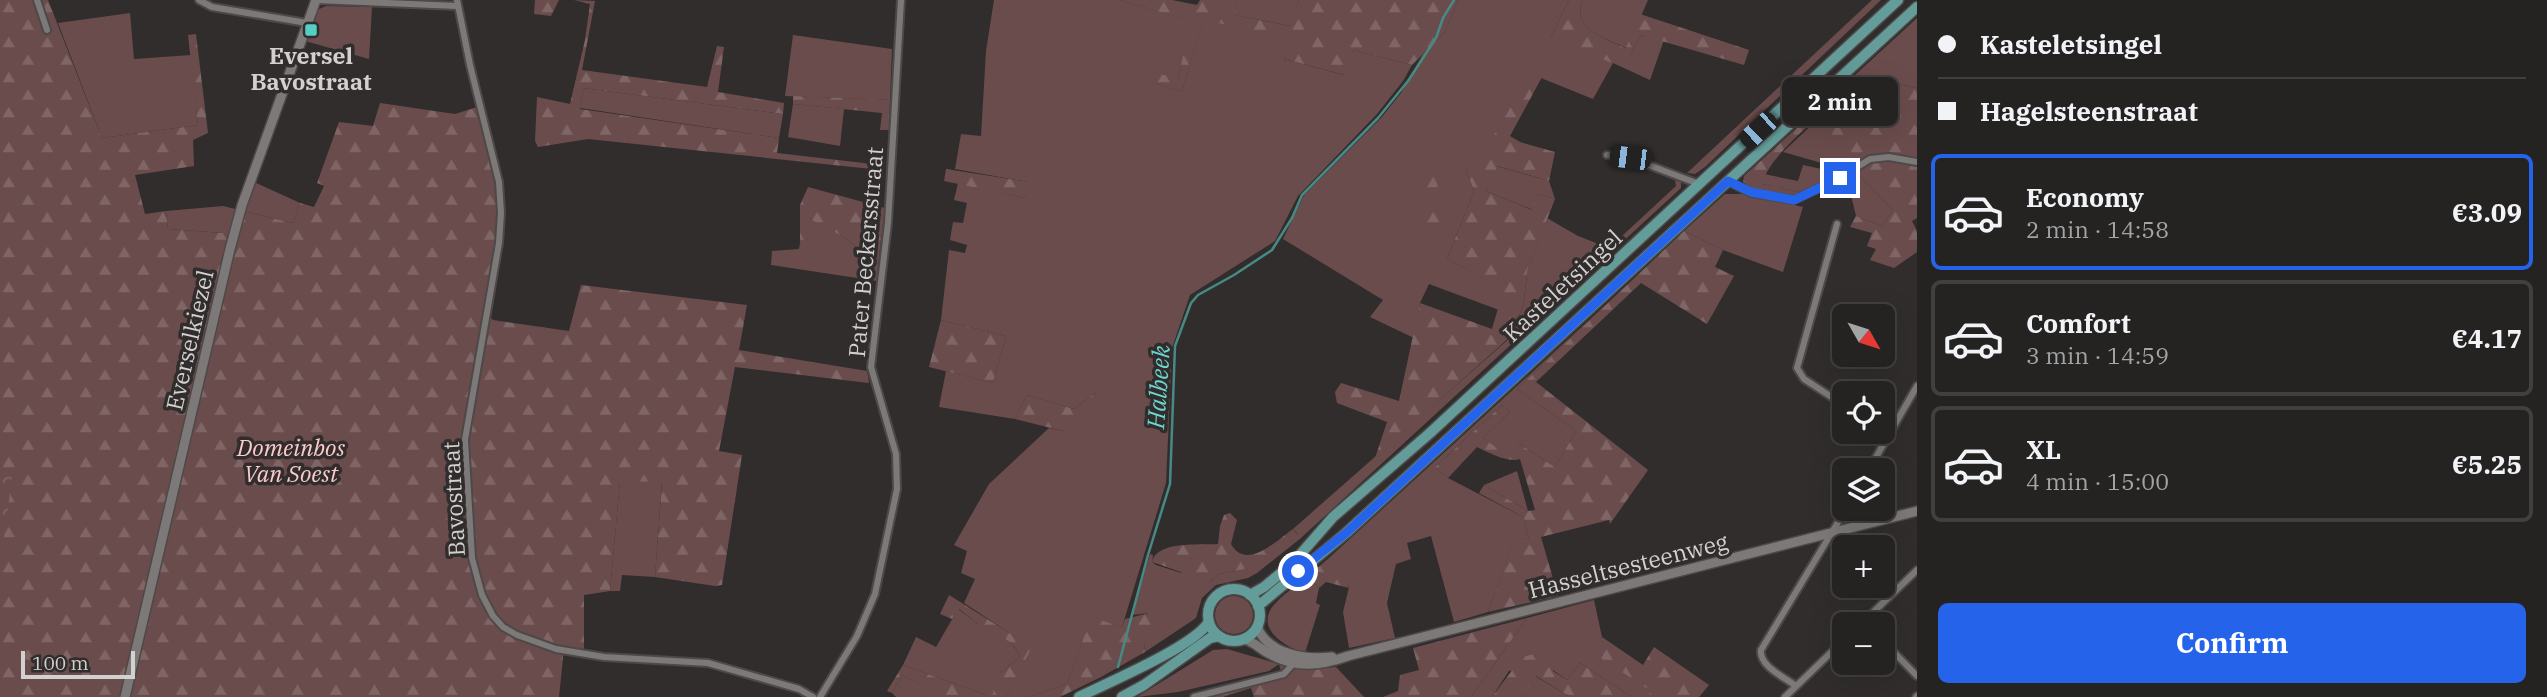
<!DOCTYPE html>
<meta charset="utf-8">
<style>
:root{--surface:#252222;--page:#312f2f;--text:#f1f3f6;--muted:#a3a4a5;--line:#423f40;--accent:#2563eb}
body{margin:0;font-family:"IBM Plex Serif",serif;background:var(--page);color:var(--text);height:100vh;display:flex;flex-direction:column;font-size:26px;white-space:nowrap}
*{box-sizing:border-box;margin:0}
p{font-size:23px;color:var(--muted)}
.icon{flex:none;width:38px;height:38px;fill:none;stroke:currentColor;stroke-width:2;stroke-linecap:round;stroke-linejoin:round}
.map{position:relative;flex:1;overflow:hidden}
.sheet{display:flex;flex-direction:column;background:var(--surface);width:630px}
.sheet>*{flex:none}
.banner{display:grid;align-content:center;height:154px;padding:0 21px;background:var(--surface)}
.needle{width:46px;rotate:129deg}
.buttons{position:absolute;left:1832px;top:304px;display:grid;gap:14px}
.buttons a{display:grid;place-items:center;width:63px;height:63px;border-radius:10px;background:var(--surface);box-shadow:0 7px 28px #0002,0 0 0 2px var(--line);font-size:35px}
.scale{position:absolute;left:21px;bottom:18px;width:114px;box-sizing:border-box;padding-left:7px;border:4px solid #d3d0d0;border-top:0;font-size:19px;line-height:24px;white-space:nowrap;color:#d3d0d0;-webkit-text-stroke:5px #312d2d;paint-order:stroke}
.end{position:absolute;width:32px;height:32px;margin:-16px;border:9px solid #2563eb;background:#fff;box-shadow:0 0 0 4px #fff}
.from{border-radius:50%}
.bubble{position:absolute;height:49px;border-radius:10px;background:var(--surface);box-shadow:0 7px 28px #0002,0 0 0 2px var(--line);font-size:23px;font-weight:700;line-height:49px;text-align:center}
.car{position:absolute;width:21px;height:42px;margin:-21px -10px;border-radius:9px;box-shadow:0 0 5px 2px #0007;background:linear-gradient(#222 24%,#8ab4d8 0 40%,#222 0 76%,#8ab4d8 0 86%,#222 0)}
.banner b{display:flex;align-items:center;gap:24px;height:66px;font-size:26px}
.banner b+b{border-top:2px solid var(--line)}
.banner i{width:18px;height:18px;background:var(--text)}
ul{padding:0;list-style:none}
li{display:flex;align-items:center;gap:21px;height:116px;margin:0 14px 10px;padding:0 7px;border:4px solid var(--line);border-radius:10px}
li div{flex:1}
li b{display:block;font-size:26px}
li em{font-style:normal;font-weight:700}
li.current{border-color:var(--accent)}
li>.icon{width:63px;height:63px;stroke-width:1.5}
.cta{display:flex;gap:14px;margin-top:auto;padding:14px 21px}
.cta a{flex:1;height:80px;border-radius:10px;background:var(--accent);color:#fff;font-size:28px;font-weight:700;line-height:80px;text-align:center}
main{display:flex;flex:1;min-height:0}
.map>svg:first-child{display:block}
.green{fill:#6b4c4c}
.forest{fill:url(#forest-firs)}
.park{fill:url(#park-crowns)}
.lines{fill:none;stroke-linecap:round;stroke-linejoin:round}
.stream{stroke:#478a85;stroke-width:2.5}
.street-casing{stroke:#4d4949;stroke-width:10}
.secondary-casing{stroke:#4d4949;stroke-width:12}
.primary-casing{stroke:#4d4949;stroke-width:13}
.street{stroke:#7e7979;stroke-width:6}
.secondary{stroke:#7e7979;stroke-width:9}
.primary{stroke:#649c99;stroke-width:10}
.route{stroke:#2563eb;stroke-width:9}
.poi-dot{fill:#55cec6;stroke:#312d2d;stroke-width:2.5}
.labels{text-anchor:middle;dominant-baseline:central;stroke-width:7;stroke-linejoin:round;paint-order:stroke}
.poi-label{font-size:23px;font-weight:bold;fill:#d3d0d0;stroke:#312d2d}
.street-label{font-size:23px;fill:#d3d0d0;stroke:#312d2d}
.park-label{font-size:23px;font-style:italic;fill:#fecacb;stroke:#312d2d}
.water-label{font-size:24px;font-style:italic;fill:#6dd6cf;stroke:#312d2d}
</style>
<main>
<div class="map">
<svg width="1917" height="697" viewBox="0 0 1917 697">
<defs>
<pattern id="forest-firs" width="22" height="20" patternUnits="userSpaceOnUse" patternTransform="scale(1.75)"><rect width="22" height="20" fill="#6b4c4c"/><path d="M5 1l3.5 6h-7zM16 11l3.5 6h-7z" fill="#7f6565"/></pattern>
<pattern id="park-crowns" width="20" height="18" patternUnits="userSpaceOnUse" patternTransform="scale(1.75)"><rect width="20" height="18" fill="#6b4c4c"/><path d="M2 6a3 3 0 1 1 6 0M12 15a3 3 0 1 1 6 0" fill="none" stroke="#7f6565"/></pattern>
</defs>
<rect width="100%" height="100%" fill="#312d2d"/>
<g class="green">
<polygon points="994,0 1119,0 1192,21 1178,78 1151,82 1182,92 1203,19 1295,38 1284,59 1344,75 1353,50 1412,65 1403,81 1377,114 1298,196 1275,241 1190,295 1172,348 1166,483 1122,627 1091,618 1067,684 1028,697 1006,697 1031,647 964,603 975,579 961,573 967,551 954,545 989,484 1049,428 1063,431 1099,390 1074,409 1027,395 1015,419 939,407 946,371 993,383 1006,336 941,320 949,250 965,253 967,245 950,240 953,222 963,223 967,203 954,200 958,183 1025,198 1028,182 955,169 961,134 981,136 986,51"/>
<polygon points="1237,0 1299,0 1291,26 1234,15"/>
<polygon points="1458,0 1569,0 1551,37 1630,57 1641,35 1664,40 1650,80 1613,63 1593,99 1531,74 1478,163 1466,170 1474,191 1447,259 1505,288 1499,310 1429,284 1420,303 1414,338 1370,317 1383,300 1283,239 1304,195 1381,118 1401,93 1423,54 1445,32"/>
<path d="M 1583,0 L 1648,0 L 1627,48 C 1606,39 1570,28 1583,0 Z"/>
<polygon points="1872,0 1881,0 1705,167 1695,174 1687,173"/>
<polygon points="326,6 372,7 369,59 305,41 317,10"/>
<polygon points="130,13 134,59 191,55 198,125 102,138 58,23"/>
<polygon points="1917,18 1917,88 1855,75"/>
<polygon points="793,35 892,49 890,100 785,96"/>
<polygon points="583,88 783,114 779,138 580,108"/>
<polygon points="793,104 844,109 840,146 788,137"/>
<polygon points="1833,105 1838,108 1855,155 1852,165 1843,169 1783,152"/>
<polygon points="1803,165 1831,171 1830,179 1804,193 1762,184 1764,174 1798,181"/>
<polygon points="1496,166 1549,181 1555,199 1539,194 1533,210 1486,191"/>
<polygon points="1855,171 1893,210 1882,226 1856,216 1847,178"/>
<polygon points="1669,174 1681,180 1681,188 1301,538 1257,573 1248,578 1216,585 1202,598 1196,618 1145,652 1144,643 1149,613 1132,615 1150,554 1153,555 1152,562 1156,565 1210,582 1219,574 1247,569 1298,534 1293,529 1511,337 1523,306 1528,268 1547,218 1578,236 1609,248 1676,186 1675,180 1667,177"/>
<polygon points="254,182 300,203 293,223 244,211"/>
<polygon points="1725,194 1746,194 1803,207 1783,272 1723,250 1684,231"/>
<polygon points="223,206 223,233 168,229 166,211"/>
<polygon points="809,218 847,239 878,264 877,281 771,265 772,251 799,249 800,243 807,244"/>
<polygon points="1622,290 1517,389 1576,431 1555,467 1520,444 1510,458 1483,438 1510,412 1502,405 1435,467 1448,478 1523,517 1529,538 1513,542 1488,612 1454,622 1431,536 1407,543 1411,559 1396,564 1387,603 1395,638 1349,648 1343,612 1349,587 1329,558"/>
<polygon points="1517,471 1528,511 1484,485"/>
<polygon points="620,480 662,481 655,577 622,575 620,591 610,591"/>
<path d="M 1307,577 L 1319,588 L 1316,603 L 1320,605 L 1305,653 C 1286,648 1255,629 1273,606 C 1282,595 1296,586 1307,577 Z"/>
<circle cx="1234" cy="615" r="19"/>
<polygon points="1594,600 1602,637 1591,651 1652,691 1648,697 1632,697 1580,663 1567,680 1553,670 1556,666 1509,671 1492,697 1471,697 1527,618"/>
<path d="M 958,609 L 978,624 L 981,634 C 998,633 1010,638 1019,654 L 1018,659 L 1001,672 L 993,694 L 986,695 L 903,665 L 916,637 L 936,647 Z"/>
<polygon points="1227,649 1279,664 1269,671 1178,692 1137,697 1213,650"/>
<polygon points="902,675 929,688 921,697 896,697 892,693"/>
<polygon points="1535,676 1570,697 1521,697"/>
</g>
<g class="forest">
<polygon points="0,0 48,0 102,138 198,125 188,35 196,34 208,133 193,140 194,166 135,175 145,214 166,211 168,229 223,233 223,206 293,223 300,203 314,207 324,186 317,183 339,122 373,126 380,103 455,114 477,107 497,181 497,229 485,313 493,320 569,331 581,285 747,305 739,350 867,371 869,383 735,367 719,451 742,455 722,585 715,586 655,577 662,482 620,481 610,591 584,595 584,651 564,648 559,697 0,697"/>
<polygon points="535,0 559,0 551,16 534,14"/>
<polygon points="574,0 595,1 582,70 707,87 717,46 724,47 718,92 784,103 783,114 583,88 580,109 779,138 777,153 872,164 872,169 588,139 538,147 535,141 537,97 570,104 585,40 590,4"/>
<polygon points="1119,0 1172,0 1197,5 1200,0 1237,0 1235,15 1290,26 1299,0 1458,0 1445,32 1412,65 1353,50 1345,75 1284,59 1294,38 1203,20 1182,92 1150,82 1154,73 1178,78 1191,21"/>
<path d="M 1569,0 L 1583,0 C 1570,28 1606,39 1626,48 L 1640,14 L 1749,50 L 1744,65 L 1641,35 L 1630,57 L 1612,63 L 1551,37 Z"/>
<polygon points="1531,73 1542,77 1510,136 1520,142 1555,152 1549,181 1497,166 1486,191 1532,210 1539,194 1555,199 1528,268 1523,306 1511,336 1375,458 1387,422 1337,403 1335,392 1341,383 1399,401 1420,303 1492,329 1504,288 1447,259 1474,191 1466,170 1469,161 1478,162"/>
<path d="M 1855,75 L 1917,88 L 1917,218 L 1912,221 L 1917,231 L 1917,252 L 1894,268 L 1870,260 L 1876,249 L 1867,246 L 1872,233 L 1850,227 L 1856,216 L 1882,226 L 1893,210 L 1855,171 L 1852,165 L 1854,155 L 1826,145 L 1838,108 L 1834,105 C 1812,122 1768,158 1762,184 L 1804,193 L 1844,172 L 1847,177 L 1806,199 L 1752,189 L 1743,182 L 1744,176 Z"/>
<polygon points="793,96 890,100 889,130 880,130 882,113 793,104"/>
<polygon points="1443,156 1446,166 1437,179 1442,231 1431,236 1424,234 1421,166"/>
<polygon points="946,169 1029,182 1025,198 944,181"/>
<polygon points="808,187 885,208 878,264 847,239 810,219 807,245 800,243 800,205"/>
<path d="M 1684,231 L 1723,250 L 1715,267 L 1734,276 L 1707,324 L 1641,283 L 1536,382 L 1648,470 L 1610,524 L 1609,520 L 1541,537 L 1558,596 L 1488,612 L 1513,541 L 1529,538 L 1523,517 L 1479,493 L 1484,485 L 1528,511 L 1535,510 L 1520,459 C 1507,463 1490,453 1477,447 L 1448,478 L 1435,467 L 1502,405 L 1510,412 L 1483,438 L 1510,457 L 1520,444 L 1555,467 L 1576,431 L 1517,389 Z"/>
<polygon points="941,320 1006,336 993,383 929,367"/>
<polygon points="1099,390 1106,398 1063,431 1015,419 1027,395 1074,409"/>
<path d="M 1230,513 L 1237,520 L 1231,544 C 1246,571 1276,541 1293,529 L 1298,535 L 1257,567 L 1219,574 L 1210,582 L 1194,585 L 1181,572 L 1152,562 C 1156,541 1199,545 1218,544 L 1220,526 L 1224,515 Z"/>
<polygon points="1329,558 1342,573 1349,588 1326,582 1319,588 1307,577"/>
<path d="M 949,595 L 1032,647 L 1006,697 L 921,697 L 928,688 L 902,675 L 892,693 L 887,691 L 903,665 L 986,695 L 993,694 L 995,680 L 1001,672 L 1018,659 L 1019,654 C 1009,635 995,636 977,633 L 975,628 L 978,624 L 959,609 L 952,619 L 940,614 Z"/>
<polygon points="1149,613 1165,625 1144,643 1145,652 1101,677 1060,697 1028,697 1067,684 1091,617 1122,627 1125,619"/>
<polygon points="1527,618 1471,697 1383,697 1398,691 1400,675 1419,670 1413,648"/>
<polygon points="1602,637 1643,665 1654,647 1709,685 1699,697 1648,697 1651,691 1590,651"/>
<polygon points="1539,653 1557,665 1553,671 1567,680 1580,663 1632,697 1570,697 1536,676 1521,697 1492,697 1522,657"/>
<polygon points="1279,664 1308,670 1336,667 1364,697 1254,697 1251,688 1223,697 1204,697 1282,673"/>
</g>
<polygon class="park" points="0,474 12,476 0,569"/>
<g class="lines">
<polyline class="stream" points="1118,667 1148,555 1170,484 1175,346 1191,303 1198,295 1234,275 1272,250 1292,218 1302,195 1378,118 1408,81 1436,38 1443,18 1454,0"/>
<defs>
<g id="street">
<polyline points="37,0 47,30"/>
<polyline points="199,0 212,7 307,23"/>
<polyline points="316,0 457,6"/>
<polyline points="457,0 470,65 499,182 501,213 499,243 465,440 472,558 482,595 493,616 503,627 517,635 556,649 604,657 708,663 799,689 813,697"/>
<polyline points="1607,155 1630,158 1699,184"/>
<polyline points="1728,181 1751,193 1794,200 1840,178 1870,159 1889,157 1917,162"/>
<polyline points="1837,224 1797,368 1804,379 1844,405"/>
<polyline points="1868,471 1917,386"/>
<polyline points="1860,625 1917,570"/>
<polyline points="1883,641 1917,676"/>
<path d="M 1796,686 C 1784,677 1759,666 1761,650 L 1846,509"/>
<polyline points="820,697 857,636 875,594 897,489 896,454 871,367 888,223 901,0"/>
<polyline points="1194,697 1284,674 1294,663"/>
<polyline points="1785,697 1844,640"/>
<polyline points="1916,697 1917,696"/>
</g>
<g id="secondary">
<path d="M 1257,627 C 1269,655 1306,660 1332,657"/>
<path d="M 1244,639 C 1254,642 1259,648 1268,653 C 1295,669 1320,666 1348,656 L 1917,511"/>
<polyline points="125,697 230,249 242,205 316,0"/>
</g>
<g id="primary">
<circle cx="1234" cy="615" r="26"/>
<polyline points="1250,595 1264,587 1292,564 1333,517 1430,433 1898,0"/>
<polyline points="1258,606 1346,533 1917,7"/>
<path d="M 1079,697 C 1109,682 1193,647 1209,622"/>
<polyline points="1122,697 1144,685 1210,638 1219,636"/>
</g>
</defs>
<use href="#street" class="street-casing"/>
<use href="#secondary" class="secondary-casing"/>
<use href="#primary" class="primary-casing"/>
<use href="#street" class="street"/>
<use href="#secondary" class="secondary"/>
<use href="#primary" class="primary"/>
</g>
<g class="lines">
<polyline class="route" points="1298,571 1346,533 1728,181 1751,192 1794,200 1840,178"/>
</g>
<rect class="poi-dot" x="304" y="23" width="14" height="14" rx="3.5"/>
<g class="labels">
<g class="poi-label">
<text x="311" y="55">Eversel<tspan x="311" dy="26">Bavostraat</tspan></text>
</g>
<g class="street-label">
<text transform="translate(865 252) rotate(-85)">Pater Beckersstraat</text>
<text transform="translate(1562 285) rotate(-43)">Kasteletsingel</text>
<text transform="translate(189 340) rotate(-77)">Everselkiezel</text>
<text transform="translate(453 499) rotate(-93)">Bavostraat</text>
<text transform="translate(1628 565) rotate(-14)">Hasseltsesteenweg</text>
</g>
<g class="park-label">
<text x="291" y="447">Domeinbos<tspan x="291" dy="26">Van Soest</tspan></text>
</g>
<g class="water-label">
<text transform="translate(1158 387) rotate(-86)">Halbeek</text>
</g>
</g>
</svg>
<div class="buttons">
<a><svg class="needle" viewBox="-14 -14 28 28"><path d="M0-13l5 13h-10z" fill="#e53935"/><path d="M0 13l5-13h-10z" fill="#a3a4a5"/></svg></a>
<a><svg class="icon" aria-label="locate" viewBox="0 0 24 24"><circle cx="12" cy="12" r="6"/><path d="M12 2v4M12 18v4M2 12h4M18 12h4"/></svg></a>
<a><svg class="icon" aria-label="layers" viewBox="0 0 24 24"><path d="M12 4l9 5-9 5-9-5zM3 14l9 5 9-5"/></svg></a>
<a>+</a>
<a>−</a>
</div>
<div class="scale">100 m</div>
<i class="end from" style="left:1298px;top:571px"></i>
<i class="end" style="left:1840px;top:178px"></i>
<div class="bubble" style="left:1782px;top:77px;width:116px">2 min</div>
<i class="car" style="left:1758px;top:130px;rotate:227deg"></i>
<i class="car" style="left:1630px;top:158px;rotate:277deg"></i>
</div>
<section class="sheet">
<div class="banner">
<b><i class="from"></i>Kasteletsingel</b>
<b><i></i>Hagelsteenstraat</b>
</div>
<ul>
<li class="current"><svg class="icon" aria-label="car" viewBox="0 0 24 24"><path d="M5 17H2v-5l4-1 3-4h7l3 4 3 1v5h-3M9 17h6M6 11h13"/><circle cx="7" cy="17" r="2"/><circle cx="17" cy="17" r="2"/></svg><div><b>Economy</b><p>2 min · 14:58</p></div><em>€3.09</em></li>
<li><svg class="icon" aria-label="car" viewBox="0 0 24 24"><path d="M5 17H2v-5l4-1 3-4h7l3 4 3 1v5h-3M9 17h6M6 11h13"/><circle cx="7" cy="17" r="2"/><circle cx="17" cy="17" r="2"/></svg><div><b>Comfort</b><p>3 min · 14:59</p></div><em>€4.17</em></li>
<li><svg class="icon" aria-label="car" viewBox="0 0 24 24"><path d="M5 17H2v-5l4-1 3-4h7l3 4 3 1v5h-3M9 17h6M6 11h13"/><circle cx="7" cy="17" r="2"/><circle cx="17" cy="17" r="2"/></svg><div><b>XL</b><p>4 min · 15:00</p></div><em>€5.25</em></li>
</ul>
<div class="cta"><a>Confirm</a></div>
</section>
</main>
